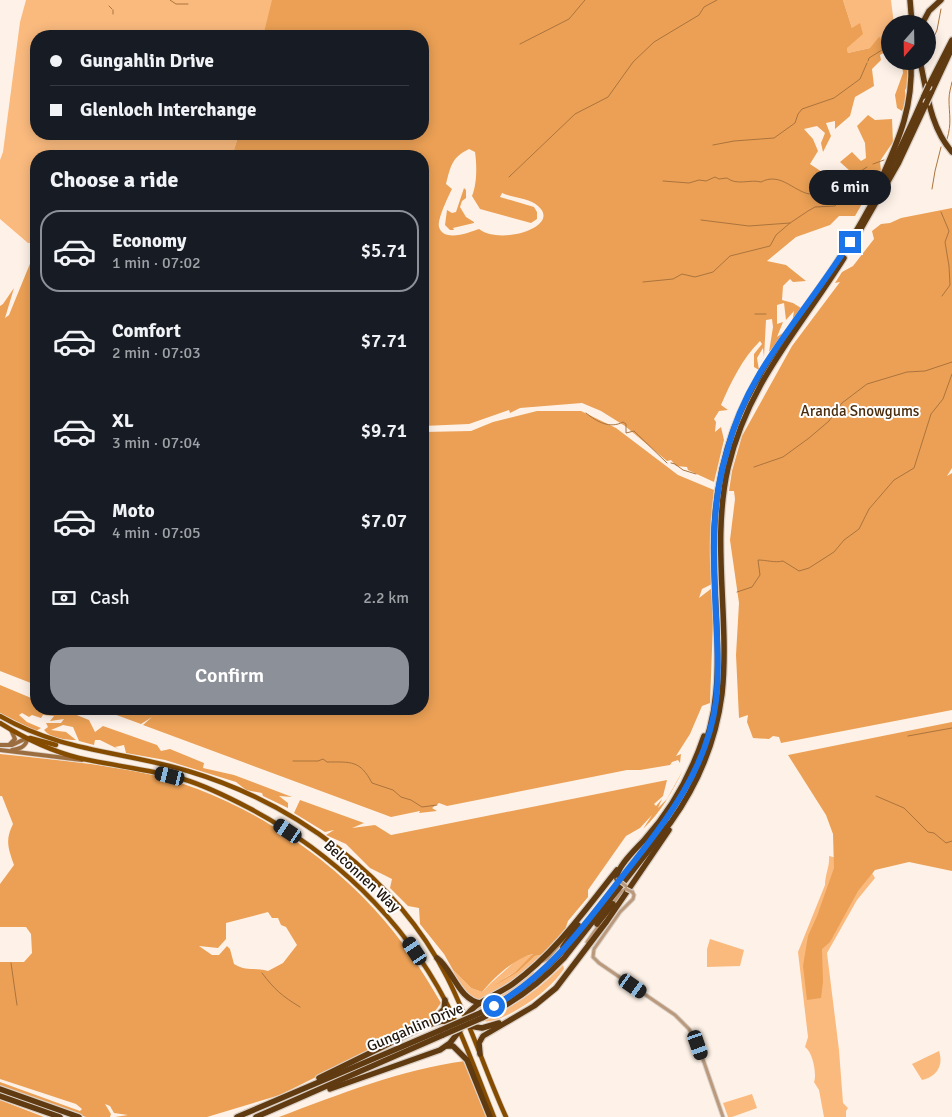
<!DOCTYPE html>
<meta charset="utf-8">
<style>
:root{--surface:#171b24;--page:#242831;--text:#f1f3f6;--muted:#9ea1a6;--line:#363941;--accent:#8c9099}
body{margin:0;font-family:Signika,sans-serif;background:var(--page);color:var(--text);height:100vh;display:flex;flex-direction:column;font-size:19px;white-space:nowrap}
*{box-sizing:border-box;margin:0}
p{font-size:16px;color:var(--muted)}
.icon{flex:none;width:28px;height:28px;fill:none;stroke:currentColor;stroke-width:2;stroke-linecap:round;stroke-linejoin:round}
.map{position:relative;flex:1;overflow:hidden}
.drawer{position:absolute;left:30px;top:150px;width:399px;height:565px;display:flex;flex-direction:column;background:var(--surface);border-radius:20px;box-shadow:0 2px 12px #0003}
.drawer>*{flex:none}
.top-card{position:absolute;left:30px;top:30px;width:399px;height:110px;border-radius:20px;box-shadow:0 2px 12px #0003;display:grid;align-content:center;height:110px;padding:0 20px;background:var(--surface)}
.needle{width:32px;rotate:200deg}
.tools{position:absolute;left:881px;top:15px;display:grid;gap:10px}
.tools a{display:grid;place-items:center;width:55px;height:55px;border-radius:50%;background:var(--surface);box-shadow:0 2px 12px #0003;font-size:25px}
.end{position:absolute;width:22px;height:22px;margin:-11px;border:6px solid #1a73e8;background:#fff;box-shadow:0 0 0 2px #fff}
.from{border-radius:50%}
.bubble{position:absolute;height:35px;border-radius:18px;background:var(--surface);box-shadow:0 2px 12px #0003;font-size:16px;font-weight:600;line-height:35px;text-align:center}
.car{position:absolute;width:15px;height:30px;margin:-15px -8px;border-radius:6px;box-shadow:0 0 4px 1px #0007;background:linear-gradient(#222 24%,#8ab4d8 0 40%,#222 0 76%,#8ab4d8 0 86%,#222 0)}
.top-card b{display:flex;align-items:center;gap:18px;height:48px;font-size:19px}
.top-card b+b{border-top:1px solid var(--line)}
.top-card i{width:12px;height:12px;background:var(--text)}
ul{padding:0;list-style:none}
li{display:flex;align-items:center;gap:15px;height:82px;margin:0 10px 8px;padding:0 10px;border:2px solid transparent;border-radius:20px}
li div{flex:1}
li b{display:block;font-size:19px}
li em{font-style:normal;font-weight:600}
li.selected{border-color:var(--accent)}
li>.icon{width:45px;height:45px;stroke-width:1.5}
h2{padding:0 20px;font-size:22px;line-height:60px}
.pay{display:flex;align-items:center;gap:12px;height:55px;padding:0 20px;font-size:19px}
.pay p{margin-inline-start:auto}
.cta{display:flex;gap:10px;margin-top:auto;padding:10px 20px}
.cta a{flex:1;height:58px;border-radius:20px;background:var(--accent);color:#fff;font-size:20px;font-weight:600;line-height:58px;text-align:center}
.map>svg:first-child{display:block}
.green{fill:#faba7e}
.forest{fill:#eba055;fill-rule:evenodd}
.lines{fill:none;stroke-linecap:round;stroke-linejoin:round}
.stream{stroke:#ac743d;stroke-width:1}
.tertiary-casing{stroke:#dacfc5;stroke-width:5}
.secondary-casing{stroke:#dacfc5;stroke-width:5.5}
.primary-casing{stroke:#dacfc5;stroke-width:6}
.motorway-casing{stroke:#dacfc5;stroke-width:8}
.tertiary{stroke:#ba997c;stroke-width:3}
.secondary{stroke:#9c6d3f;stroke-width:4}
.primary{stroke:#854c00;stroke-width:4.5}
.motorway{stroke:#603a11;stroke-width:5.5}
.tertiary-bridge-casing{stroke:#dacfc5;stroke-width:5;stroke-linecap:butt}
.motorway-bridge-casing{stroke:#dacfc5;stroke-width:8;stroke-linecap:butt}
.tertiary-bridge{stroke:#ba997c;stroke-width:3}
.motorway-bridge{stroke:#603a11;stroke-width:5.5}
.route{stroke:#1a73e8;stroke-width:6}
.labels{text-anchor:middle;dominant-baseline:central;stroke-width:4;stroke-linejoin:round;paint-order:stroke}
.park-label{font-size:15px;fill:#4a2b0b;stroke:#fff}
.street-label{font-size:15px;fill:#1f150b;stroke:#fff}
</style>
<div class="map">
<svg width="952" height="1117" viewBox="0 0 952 1117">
<rect width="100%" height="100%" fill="#fef2e8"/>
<g class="green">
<polygon points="26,0 273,0 263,36 36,36 36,134 239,134 232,156 36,156 36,243 28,243 0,219 0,160 3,152 20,22"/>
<polygon points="843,0 891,0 894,24 890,24 890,41 870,48 848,53 847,48 852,28"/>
<path d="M 829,856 L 868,866 L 875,878 L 857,900 L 827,953 L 839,1050 L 843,1103 L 848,1108 L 846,1111 L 846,1117 L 824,1117 L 819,1090 L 814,1082 C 817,1075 813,1052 805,1047 L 808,1037 L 798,952 L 825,885 C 825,874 830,866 829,856 Z"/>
<polygon points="710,939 744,950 740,966 707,967 707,949"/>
<path d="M 534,954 L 515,972 L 503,979 L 518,972 L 535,956 L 545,954 C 530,967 495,1000 476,1000 L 459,986 L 453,970 L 471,988 L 482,992 L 491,983 L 519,958 Z"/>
<path d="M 563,965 L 564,969 C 559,976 553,983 546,989 C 536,999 494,1028 481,1020 L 478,1010 L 481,1005 L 496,998 L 529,974 L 534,972 L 535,974 L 510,994 L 479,1011 L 484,1021 C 514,1006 540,989 563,965 Z"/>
<path d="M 939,1051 C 944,1066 936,1077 922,1080 L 912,1064 Z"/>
<polygon points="752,1094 757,1108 732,1117 728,1117 723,1103"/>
</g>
<g class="forest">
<path d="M 272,0 L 843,0 L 852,28 L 860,23 L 863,34 L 847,48 L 848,53 L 870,48 L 879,37 L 885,42 L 890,41 L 890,49 L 880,55 L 881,60 L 872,69 L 874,86 L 855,97 L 850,116 L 835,129 L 835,121 L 826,123 L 831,136 L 823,152 L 821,143 L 825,133 L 817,126 L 804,129 L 813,139 L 818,151 L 810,164 L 825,174 L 850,171 L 840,162 L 852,152 L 861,161 L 866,158 L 865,143 L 857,126 L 868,115 L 875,120 L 892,119 L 893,142 L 880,161 L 881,171 L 855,216 L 839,216 L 830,225 L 796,237 L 767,261 L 786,265 L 806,281 L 793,282 L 790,279 L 783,286 L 782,300 L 793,303 L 801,308 L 792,323 L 794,311 L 786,320 L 784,303 L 777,305 L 777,324 L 783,322 L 777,337 L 788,329 L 769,352 L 773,327 L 772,319 L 766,320 L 764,357 L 763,348 L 757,358 L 759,370 L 754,367 L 754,354 L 762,344 L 760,341 C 742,359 731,382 721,405 L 728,410 L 719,411 L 714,419 L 716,422 L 715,432 L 721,427 L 724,440 L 714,482 L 688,470 L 687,467 L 676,466 L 671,460 L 667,461 L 625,426 L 601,411 L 582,403 L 520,408 L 510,413 L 509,410 L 469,424 L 423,426 L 422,156 L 232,156 L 239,134 L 422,134 L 422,36 L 263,36 ZM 469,149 L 475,152 C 477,166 477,184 472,196 L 480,209 L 531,223 L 537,219 L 537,212 L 534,207 L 500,197 L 502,193 C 513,198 530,198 538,206 C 562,226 501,246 479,229 C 470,232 444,243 439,227 C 437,220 448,197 452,189 L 446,184 C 451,166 451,158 469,149 Z"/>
<polygon points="902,61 909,61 909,84 905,90 906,101 902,111 897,108 895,95 903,73"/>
<polygon points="464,188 466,190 466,198 462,201 460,207 466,217 474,222 474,223 453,228 454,230 450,230 445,225 447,210 452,213 456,212"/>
<polygon points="952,208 952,468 947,476 952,473 952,710 781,743 779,737 773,736 769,739 753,738 747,722 748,715 739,718 736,655 739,603 730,540 735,499 734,491 729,491 732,471 742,436 792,346 840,282 835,283 842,272 853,266 874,239 872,231 881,224 890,223 901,218"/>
<polygon points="36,249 36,685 0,671 0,306 3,304 14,288 5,318 9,315"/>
<polygon points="537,411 581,411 616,428 678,475 714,490 712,509 712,584 702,589 699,598 712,588 713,622 710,703 702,706 690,734 676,756 681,754 680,763 678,760 672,762 670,765 640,770 627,770 447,806 439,803 432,808 437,811 419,813 420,811 391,817 143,725 152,717 141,724 100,709 422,709 423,432 471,431 493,422"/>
<path d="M 0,685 L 36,700 L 36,709 L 48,709 L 47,712 L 62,709 L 89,720 L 95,732 L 103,726 L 157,745 L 161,751 L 170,749 L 204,763 L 203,768 L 234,775 L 292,797 L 279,796 L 288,803 L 288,808 L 263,796 L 262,793 L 246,790 L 236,782 L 165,760 L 126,753 L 124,745 L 115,747 L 120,750 L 100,740 L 95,740 L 94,745 L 79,741 L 73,727 L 63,725 L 51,730 L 66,732 L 76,740 C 66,740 50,738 44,730 L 48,727 L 46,723 L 61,723 L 64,719 L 50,721 L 54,716 L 43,715 L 41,718 L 32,715 L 29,717 L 22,713 L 19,715 L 27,722 L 41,728 L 36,731 L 0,713 Z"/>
<polygon points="952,722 952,871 909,862 875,870 858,891 830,942 822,949 823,982 821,998 807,1000 803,966 808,936 817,916 834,868 833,834 826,815 788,755"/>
<path d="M 0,754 C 46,759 94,763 139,772 C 226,789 316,845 375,910 C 401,938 422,970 441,1003 L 430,1018 L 396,1037 L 280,1095 L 207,1117 L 115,1117 L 128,1115 L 114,1113 L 110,1106 L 105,1104 L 111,1114 L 110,1117 L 86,1117 L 0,1087 L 0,1082 L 80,1111 L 82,1109 L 76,1104 L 0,1079 L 0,962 L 24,962 L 32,953 L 31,934 L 26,927 L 0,927 L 0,884 L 14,865 C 8,848 5,840 13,824 L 2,796 L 0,796 ZM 268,912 L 272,918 L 278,918 L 281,925 L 286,927 L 297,945 L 283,963 L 268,971 C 254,967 247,972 234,964 L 230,949 L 227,946 L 219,955 L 212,955 L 199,946 L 218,948 L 226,939 L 226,923 Z"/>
<path d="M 683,770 C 672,792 661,812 643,829 L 652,815 L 640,828 L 626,836 L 588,890 L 588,897 L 568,921 L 565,930 L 545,954 L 535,956 L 518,972 L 492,987 L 515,972 L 533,954 C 513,959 495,977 482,992 L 471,988 L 453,970 L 444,954 L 420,924 L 419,908 L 408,906 L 390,888 L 392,879 L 370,868 L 346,844 L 326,835 L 334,830 L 325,832 L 294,813 L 300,800 L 364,823 L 352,828 L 375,825 L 391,835 L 667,780 L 663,796 L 654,804 L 656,806 L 662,799 L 658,808 L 667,799 Z"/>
<path d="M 465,1061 L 488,1117 L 279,1117 C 340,1094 400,1070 465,1061 Z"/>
<polygon points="0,1100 44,1117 0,1117"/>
</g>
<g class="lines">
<g class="stream">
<polyline points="170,0 176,4 188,4"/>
<polyline points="109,6 112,9"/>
<polyline points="113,14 113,10"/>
<polyline points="520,44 569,19 585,0"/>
<polyline points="931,50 930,46 937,30 941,9"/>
<polyline points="868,61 869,58 890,45"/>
<path d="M 947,139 C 952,123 949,115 949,99 C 949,93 951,87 952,82"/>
<polyline points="713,145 734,141 774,138 795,123 798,114 802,109 834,98 860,79 867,63"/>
<polyline points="873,164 884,160"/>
<polyline points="509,177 575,114 608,97 633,62 654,42 699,15 704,7 717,0"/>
<path d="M 663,181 L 689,183 L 699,180 L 706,181 L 715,177 L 719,179 L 727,178 C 737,186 750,179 761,182 C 780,172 792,190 809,194 L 816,190 L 830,191 L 846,185 L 849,189"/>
<polyline points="932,189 935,171 941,147"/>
<polyline points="941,212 949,231 945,242 949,266 950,285 942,296"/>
<polyline points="701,220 749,226 790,223"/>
<polyline points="643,282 673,279 682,274 695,277 713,272 730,256 770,246 776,235 790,223 808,211 815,207 835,206 852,186 856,174 867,167"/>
<polyline points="755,314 766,314"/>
<path d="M 586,413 C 597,422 610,429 623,422 L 626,424 L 626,433 L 634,431 L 667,463"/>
<polyline points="671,463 675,464 683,470 696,474"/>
<polyline points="754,467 783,457 809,438 829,421 842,403 867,384 907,372 925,371 952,362"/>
<path d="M 737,592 L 752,587 L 760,575 L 758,560 C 767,560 774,563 783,561 L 799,571 L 809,568 L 834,552 L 844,540 L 859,529 L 869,509 L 894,480 L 914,468 L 931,414 L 943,399 L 952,374"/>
<polyline points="908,736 952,728"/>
<path d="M 293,761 L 318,761 L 323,759 L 327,762 C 351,762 360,760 372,783 L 393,790 L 401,797 L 411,800 L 422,807 L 437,805"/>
<polyline points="876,796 904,808 928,832 934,833 946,843 952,841"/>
<polyline points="11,963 17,1005"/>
<path d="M 262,973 C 275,990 282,996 300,1007"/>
</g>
<defs>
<g id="tertiary">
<polyline points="632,891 634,895 633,899 620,912 594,949 593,957 599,963 675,1015 689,1029 698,1045 723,1117"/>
<polyline points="612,905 621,892 626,889"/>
<polyline points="587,942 599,925"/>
<polyline points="543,961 547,959 568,935"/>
</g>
<g id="secondary">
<polyline points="10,744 15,739 11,730"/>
<polyline points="0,745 12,745 27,738"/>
<polyline points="0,750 82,760"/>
<path d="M 12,750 C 19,749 27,747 27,738"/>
</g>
<g id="primary">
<path d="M 0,716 C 62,752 122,751 188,771 C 295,803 396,877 447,977 C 470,1022 485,1071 506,1117"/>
<path d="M 0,723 C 24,738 51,751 79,758 C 114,766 149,769 183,779 C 206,786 228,797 249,808 C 332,852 402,918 446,1002 C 465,1039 478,1078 494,1117"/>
<polyline points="30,738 56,745"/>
</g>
<g id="motorway">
<polyline points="910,0 912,24"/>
<polyline points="922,24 929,11 941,0"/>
<path d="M 920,61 C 927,92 930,127 952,152"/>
<polyline points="929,85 952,40"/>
<polyline points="931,93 952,48"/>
<path d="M 882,177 C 900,137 913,106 911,61"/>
<polyline points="850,248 898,164 926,104"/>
<path d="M 617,879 C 615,868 638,847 645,839 C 672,809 691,774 704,736"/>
<polyline points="597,924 613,904"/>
<polyline points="563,947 578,925"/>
<path d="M 437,958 C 452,968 459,1001 481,1003"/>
<path d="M 480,1013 C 544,982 576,937 618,883 C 663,825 710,768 716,692 C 720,649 715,607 714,564 C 712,518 718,472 734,428 C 756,369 797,322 832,270 C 868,215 898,156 924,96"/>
<path d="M 465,1018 C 475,1001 498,995 514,983 C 556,952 585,910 617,870"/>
<path d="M 482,1018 C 514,1003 540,983 564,958 L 671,822 C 698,784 716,741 722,694 C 730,619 711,543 728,468 C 748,383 799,330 844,258"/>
<polyline points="431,1022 444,1009 445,1000"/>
<polyline points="469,1026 482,1028 499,1023"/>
<polyline points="447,1046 453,1046 467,1060 490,1117"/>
<polyline points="480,1054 479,1043 483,1036 534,1006 556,988 607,921 669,830"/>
<polyline points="319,1078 427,1025 442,1021 457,1023"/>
<polyline points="0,1089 79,1117"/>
<polyline points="330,1089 440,1050 450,1043 460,1030"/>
<polyline points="0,1096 60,1117"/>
<polyline points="237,1117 441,1030"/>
<polyline points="256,1117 443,1035"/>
</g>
</defs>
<use href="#tertiary" class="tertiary-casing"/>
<use href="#secondary" class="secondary-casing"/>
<use href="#primary" class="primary-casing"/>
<use href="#motorway" class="motorway-casing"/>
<use href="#tertiary" class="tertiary"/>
<use href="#secondary" class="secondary"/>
<use href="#primary" class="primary"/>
<use href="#motorway" class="motorway"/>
<defs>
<g id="tertiary-bridge">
<polyline points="617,879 626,886"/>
<polyline points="626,889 632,892"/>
</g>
<g id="motorway-bridge">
<polyline points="924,96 929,85"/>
<polyline points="926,104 931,93"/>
<polyline points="441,1030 480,1013"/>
<polyline points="443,1035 482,1018"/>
</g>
</defs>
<use href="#tertiary-bridge" class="tertiary-bridge-casing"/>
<use href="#motorway-bridge" class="motorway-bridge-casing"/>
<use href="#tertiary-bridge" class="tertiary-bridge"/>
<use href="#motorway-bridge" class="motorway-bridge"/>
</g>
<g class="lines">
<path class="route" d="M 494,1006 C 547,976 582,929 618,882 C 661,827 707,773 716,701 C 720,665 716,628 715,591 C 713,545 713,499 726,455 C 733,426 745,398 760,373 C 787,328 822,287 850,242"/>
</g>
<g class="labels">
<g class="park-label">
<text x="860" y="411">Aranda Snowgums</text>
</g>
<g class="street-label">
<text transform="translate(362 876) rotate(43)">Belconnen Way</text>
<text transform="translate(415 1027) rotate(-23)">Gungahlin Drive</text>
</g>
</g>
</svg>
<div class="tools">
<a><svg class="needle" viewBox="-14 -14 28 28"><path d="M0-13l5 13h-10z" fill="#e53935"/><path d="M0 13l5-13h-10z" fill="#9ea1a6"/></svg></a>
</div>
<i class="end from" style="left:494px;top:1006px"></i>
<i class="end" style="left:850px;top:242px"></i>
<div class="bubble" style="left:809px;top:170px;width:82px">6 min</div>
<i class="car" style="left:170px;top:776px;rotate:284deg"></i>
<i class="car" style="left:288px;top:831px;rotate:304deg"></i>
<i class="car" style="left:415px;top:951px;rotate:326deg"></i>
<i class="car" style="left:633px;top:986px;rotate:125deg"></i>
<i class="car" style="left:698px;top:1045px;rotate:161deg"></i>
<div class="top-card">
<b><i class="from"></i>Gungahlin Drive</b>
<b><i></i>Glenloch Interchange</b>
</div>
<section class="drawer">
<h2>Choose a ride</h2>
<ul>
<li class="selected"><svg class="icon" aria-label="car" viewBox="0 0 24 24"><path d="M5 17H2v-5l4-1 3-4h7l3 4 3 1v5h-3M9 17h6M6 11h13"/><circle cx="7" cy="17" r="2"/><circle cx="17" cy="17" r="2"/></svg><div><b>Economy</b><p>1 min · 07:02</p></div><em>$5.71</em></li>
<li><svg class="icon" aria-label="car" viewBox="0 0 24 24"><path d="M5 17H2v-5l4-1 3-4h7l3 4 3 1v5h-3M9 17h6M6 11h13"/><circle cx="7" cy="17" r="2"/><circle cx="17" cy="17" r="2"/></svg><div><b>Comfort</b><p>2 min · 07:03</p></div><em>$7.71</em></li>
<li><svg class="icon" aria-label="car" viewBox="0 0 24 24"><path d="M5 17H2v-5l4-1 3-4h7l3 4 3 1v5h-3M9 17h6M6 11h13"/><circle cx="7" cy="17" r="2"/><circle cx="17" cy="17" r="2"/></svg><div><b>XL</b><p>3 min · 07:04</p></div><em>$9.71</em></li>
<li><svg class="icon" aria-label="car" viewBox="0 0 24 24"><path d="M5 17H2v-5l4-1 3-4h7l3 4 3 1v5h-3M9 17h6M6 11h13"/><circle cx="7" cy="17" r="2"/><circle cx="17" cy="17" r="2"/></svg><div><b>Moto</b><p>4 min · 07:05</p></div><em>$7.07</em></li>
</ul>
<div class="pay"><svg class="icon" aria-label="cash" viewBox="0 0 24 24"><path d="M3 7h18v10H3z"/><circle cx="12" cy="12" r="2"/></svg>Cash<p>2.2 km</p></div>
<div class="cta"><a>Confirm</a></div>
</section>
</div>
